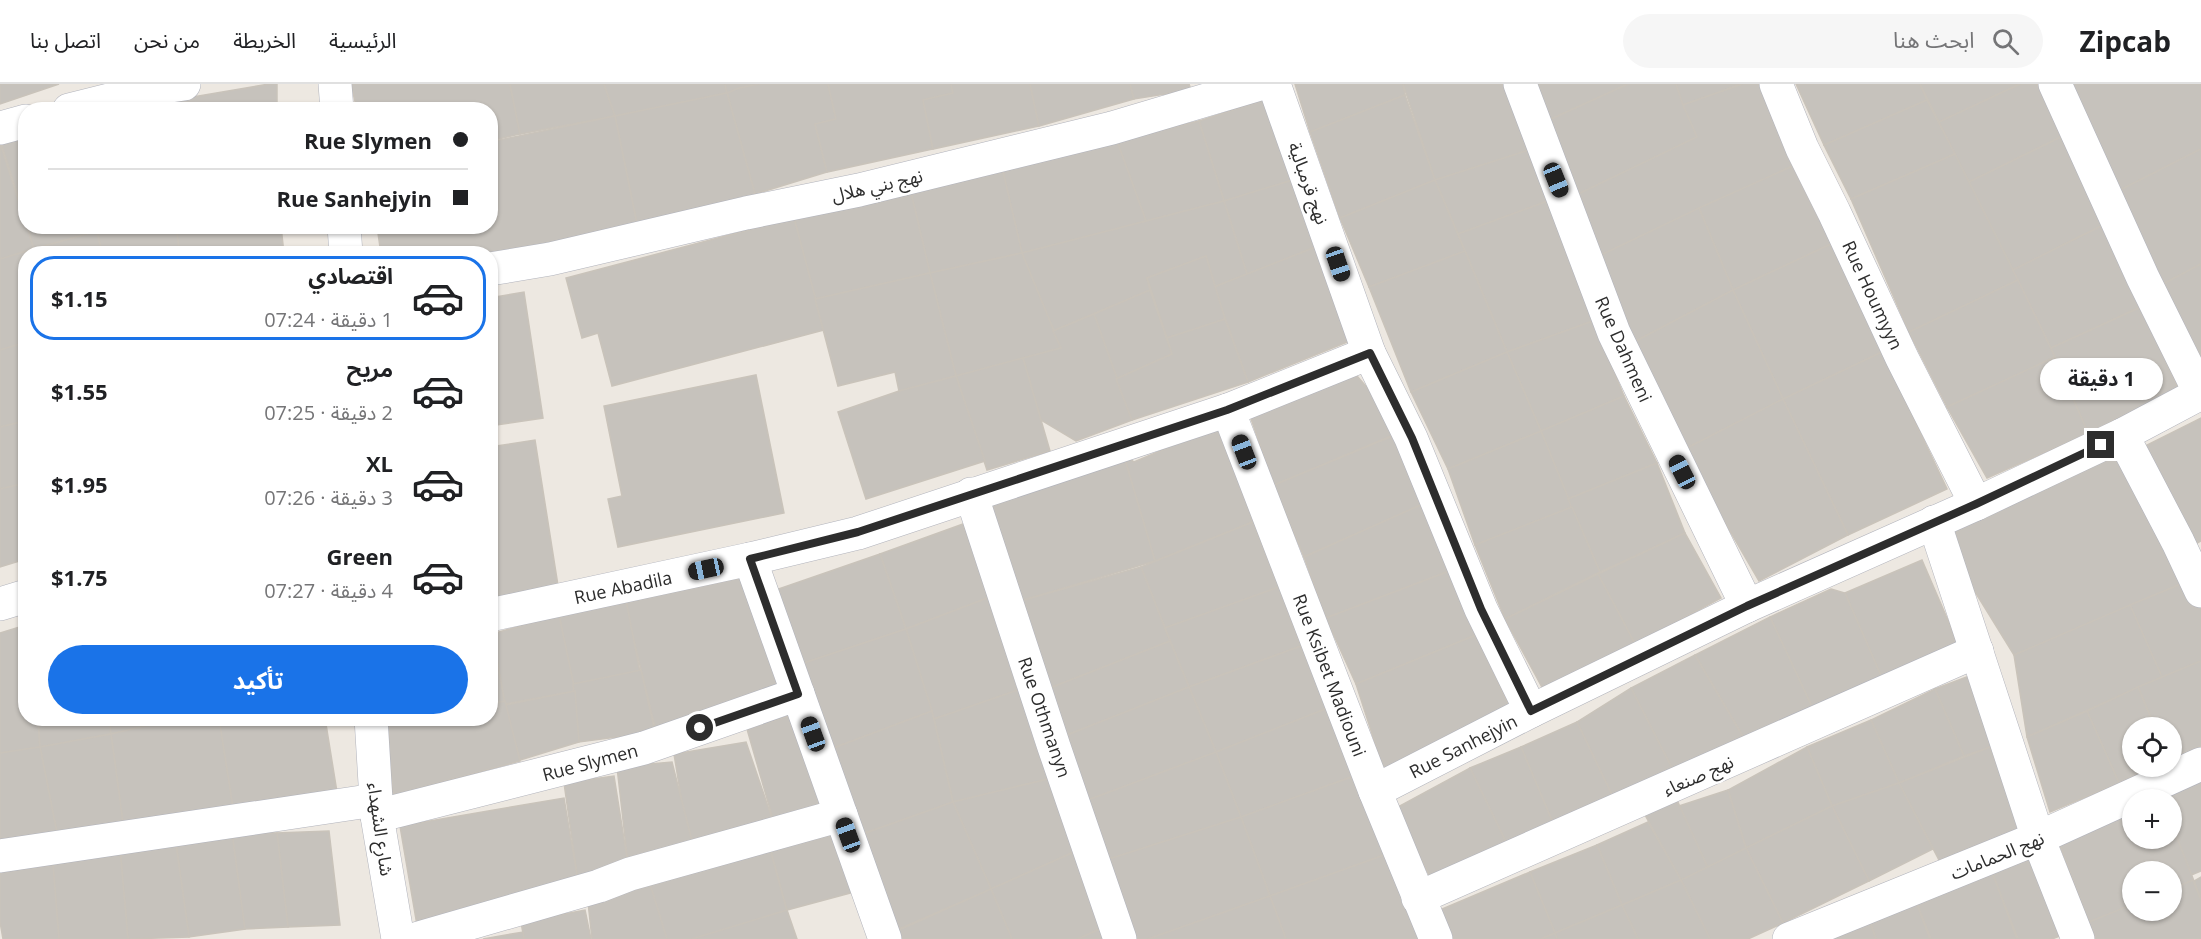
<!DOCTYPE html>
<html lang="ar">
<meta charset="utf-8">
<style>
:root{--surface:#fff;--page:#f6f6f6;--text:#202124;--muted:#757577;--line:#e0e0e0;--accent:#1a73e8}
body{margin:0;font-family:"Open Sans","Noto Sans Arabic",sans-serif;background:var(--page);color:var(--text);direction:rtl;height:100vh;display:flex;flex-direction:column;font-size:22px;white-space:nowrap}
*{box-sizing:border-box;margin:0}
p{font-size:20px;color:var(--muted)}
.icon{flex:none;width:33px;height:33px;fill:none;stroke:currentColor;stroke-width:2;stroke-linecap:round;stroke-linejoin:round}
.map{position:relative;flex:1;overflow:hidden;direction:ltr}
.details{position:absolute;left:18px;top:162px;width:480px;height:480px;display:flex;flex-direction:column;background:var(--surface);border-radius:24px;box-shadow:0 2px 4px #0004;direction:rtl}
.details>*{flex:none}
.top-card{position:absolute;left:18px;top:18px;width:480px;height:132px;border-radius:24px;box-shadow:0 2px 4px #0004;direction:rtl;display:grid;align-content:center;height:132px;padding:0 30px;background:var(--surface)}
.buttons{position:absolute;left:2122px;top:633px;display:grid;gap:12px}
.buttons a{display:grid;place-items:center;width:60px;height:60px;border-radius:50%;background:var(--surface);box-shadow:0 2px 4px #0004;font-size:30px}
.end{position:absolute;width:27px;height:27px;margin:-14px;border:8px solid #2d2d2d;background:#fff;box-shadow:0 0 0 3px #fff}
.from{border-radius:50%}
.bubble{position:absolute;height:42px;border-radius:21px;background:var(--surface);box-shadow:0 2px 4px #0004;font-size:20px;font-weight:700;line-height:42px;text-align:center;direction:rtl}
.car{position:absolute;width:18px;height:36px;margin:-18px -9px;border-radius:8px;box-shadow:0 0 4px 2px #0007;background:linear-gradient(#222 24%,#8ab4d8 0 40%,#222 0 76%,#8ab4d8 0 86%,#222 0)}
.top-card b{display:flex;align-items:center;gap:21px;height:57px;font-size:22px}
.top-card b+b{border-top:2px solid var(--line)}
.top-card i{width:15px;height:15px;background:var(--text)}
ul{padding:10px 0 0;list-style:none}
li{display:flex;align-items:center;gap:18px;height:84px;margin:0 12px 9px;padding:0 18px;border:3px solid transparent;border-radius:24px}
li div{flex:1}
li b{display:block;font-size:22px}
li em{font-style:normal;font-weight:700}
li.active{border-color:var(--accent)}
li>.icon{width:54px;height:54px;stroke-width:1.5}
.action{display:flex;gap:12px;margin-top:auto;padding:12px 30px}
.action a{flex:1;height:69px;border-radius:36px;background:var(--accent);color:#fff;font-size:24px;font-weight:700;line-height:69px;text-align:center}
header{display:flex;align-items:center;gap:36px;box-sizing:border-box;height:84px;padding:0 30px;background:var(--surface);border-bottom:2px solid var(--line)}
header strong{font-size:28px}
nav{display:flex;gap:33px;margin-inline-start:auto;font-size:21px}
.search{width:420px;height:54px;background:var(--page);display:flex;align-items:center;gap:15px;box-sizing:border-box;padding:0 21px;border-radius:33px;color:var(--muted);font-size:22px}
.map>svg:first-child{display:block}
.building{fill:#c6c2bc;stroke:#c9c3ba;stroke-width:1.5}
.lines{fill:none;stroke-linecap:round;stroke-linejoin:round}
.minor-casing{stroke:#b1b3bc;stroke-width:34}
.tertiary-casing{stroke:#b1b3bc;stroke-width:34}
.minor{stroke:#fff;stroke-width:33}
.tertiary{stroke:#fff;stroke-width:33}
.route{stroke:#2d2d2d;stroke-width:8}
.labels{text-anchor:middle;dominant-baseline:central;stroke-width:4.5;stroke-linejoin:round;paint-order:stroke}
.street-label{font-size:18px;fill:#2d2d2d;stroke:#fff}
</style>
<header>
<strong>Zipcab</strong>
<div class="search"><svg class="icon" aria-label="search" viewBox="0 0 24 24"><circle cx="10" cy="10" r="6"/><path d="M15 15l6 6"/></svg>ابحث هنا</div>
<nav><a>الرئيسية</a><a>الخريطة</a><a>من نحن</a><a>اتصل بنا</a></nav>
</header>
<div class="map">
<svg width="2201" height="855" viewBox="0 0 2201 855">
<rect width="100%" height="100%" fill="#ede8e1"/>
<g class="building">
<polygon points="0,0 59,0 0,20"/>
<polygon points="269,0 277,0 277,26 147,26 145,21"/>
<polygon points="351,0 510,0 520,50 490,57 490,26 357,26"/>
<polygon points="510,0 604,0 615,32 520,50"/>
<polygon points="604,0 725,0 727,9 615,32"/>
<polygon points="725,0 763,0 727,9"/>
<polygon points="759,0 828,0 836,35 815,40 827,88 755,110 727,9 739,4"/>
<polygon points="828,0 951,0 953,9 923,16 933,65 827,88 815,40 836,35"/>
<polygon points="951,0 1030,0 1039,42 933,65 923,16 953,9"/>
<polygon points="1030,0 1130,0 1134,15 1039,42"/>
<polygon points="1130,0 1189,0 1191,6 1134,15"/>
<polygon points="1295,0 1403,0 1405,11 1310,48"/>
<polygon points="1403,0 1503,0 1529,66 1435,96"/>
<polygon points="1537,0 1628,0 1549,36"/>
<polygon points="1628,0 1676,0 1697,53 1574,112 1549,36"/>
<polygon points="1676,0 1742,0 1683,21"/>
<polygon points="1742,0 1765,0 1795,81 1599,172 1574,112 1697,53 1683,21"/>
<polygon points="1796,0 1920,0 1927,16 1824,61"/>
<polygon points="1920,0 2020,0 1939,38"/>
<polygon points="2020,0 2037,0 2061,53 1969,98 1939,38"/>
<polygon points="2072,0 2201,0 2201,65 2118,107"/>
<polygon points="727,9 755,110 638,145 615,32"/>
<polygon points="1405,11 1435,96 1340,134 1310,48"/>
<polygon points="1270,14 1296,95 1224,117 1199,37"/>
<polygon points="1927,16 1955,70 1851,115 1824,61"/>
<polygon points="615,32 638,145 490,170 381,170 377,142 490,142 490,58"/>
<polygon points="1199,37 1224,117 1146,137 1117,57"/>
<polygon points="26,52 26,137 1,59"/>
<polygon points="2061,53 2105,140 2013,186 1969,98"/>
<polygon points="1117,57 1146,137 1022,169 1001,79"/>
<polygon points="0,59 34,165 0,175"/>
<polygon points="2201,65 2201,180 2161,201 2118,107"/>
<polygon points="1529,66 1548,117 1458,150 1435,96"/>
<polygon points="1955,70 2018,196 1909,248 1851,115"/>
<polygon points="1001,79 1022,169 930,189 909,100"/>
<polygon points="1795,81 1831,160 1733,206 1699,124"/>
<polygon points="1296,95 1321,161 1247,190 1224,117"/>
<polygon points="1435,96 1465,167 1369,203 1340,134"/>
<polygon points="909,100 930,189 815,215 794,134"/>
<polygon points="1224,117 1247,190 1214,203 1206,172 1147,194 1150,206 1053,247 1022,169"/>
<polygon points="1548,117 1593,237 1507,268 1458,150"/>
<polygon points="1699,124 1733,206 1632,259 1599,172"/>
<polygon points="794,134 824,246 612,302 598,249 582,254 566,194"/>
<polygon points="2105,140 2141,223 2051,264 2013,186"/>
<polygon points="27,142 96,142 97,147 34,165"/>
<polygon points="96,142 113,142 97,147"/>
<polygon points="113,142 176,142 180,170 102,170 97,147"/>
<polygon points="176,142 281,142 284,170 180,170"/>
<polygon points="97,147 102,170 35,170 34,165"/>
<polygon points="1831,160 1882,268 1783,315 1733,206"/>
<polygon points="1321,161 1352,256 1248,298 1214,203"/>
<polygon points="34,165 35,170 26,170 26,258 0,266 0,175"/>
<polygon points="1465,167 1507,268 1411,308 1369,203"/>
<polygon points="1022,169 1061,264 956,292 930,189"/>
<polygon points="1206,172 1225,235 1167,254 1147,194"/>
<polygon points="2201,180 2201,273 2161,201"/>
<polygon points="930,189 956,292 899,307 895,288 838,302 815,215"/>
<polygon points="2018,196 2055,273 1947,323 1909,248"/>
<polygon points="1150,206 1172,270 1116,295 1094,230"/>
<polygon points="1733,206 1783,315 1683,366 1632,259"/>
<polygon points="524,208 543,334 490,342 490,214"/>
<polygon points="2141,223 2178,304 2088,349 2051,264"/>
<polygon points="1094,230 1132,336 1076,357 1041,336 1023,274 1061,264 1053,247"/>
<polygon points="1225,235 1248,298 1132,336 1116,295 1172,270 1167,254"/>
<polygon points="1593,237 1624,312 1541,347 1507,268"/>
<polygon points="26,258 26,337 0,343 0,266"/>
<polygon points="1507,268 1541,347 1448,385 1411,308"/>
<polygon points="1882,268 1947,405 1848,451 1783,315"/>
<polygon points="2055,273 2088,349 1987,394 1947,323"/>
<polygon points="1023,274 1050,367 987,386 956,292"/>
<polygon points="756,291 784,429 618,463 608,415 622,412 604,322"/>
<polygon points="956,292 985,377 866,415 838,328 899,307"/>
<polygon points="1357,292 1384,323 1396,350 1274,401 1249,329 1304,308"/>
<polygon points="1624,312 1657,379 1568,415 1541,347"/>
<polygon points="1783,315 1848,451 1759,497 1683,366"/>
<polygon points="2201,334 2201,457 2192,462 2143,363"/>
<polygon points="26,337 26,399 0,405 0,343"/>
<polygon points="1221,345 1253,438 1155,477 1123,369 1134,378 1172,362"/>
<polygon points="1541,347 1572,423 1475,461 1448,385"/>
<polygon points="1400,349 1423,420 1304,473 1274,401"/>
<polygon points="535,356 559,508 490,519 490,363"/>
<polygon points="2117,365 2181,500 2014,571 1940,451"/>
<polygon points="1123,369 1155,477 1017,518 985,410"/>
<polygon points="1657,379 1685,449 1600,488 1568,415"/>
<polygon points="26,399 26,475 0,483 0,405"/>
<polygon points="1423,420 1452,486 1326,534 1304,473"/>
<polygon points="1572,423 1600,488 1505,535 1475,461"/>
<polygon points="1253,438 1279,503 1165,544 1141,483"/>
<polygon points="963,440 990,513 906,545 880,470"/>
<polygon points="1685,449 1721,514 1635,560 1598,490"/>
<polygon points="880,470 906,545 795,582 770,508"/>
<polygon points="1922,476 1959,562 1882,594 1845,509"/>
<polygon points="1141,483 1170,557 1050,604 1017,518"/>
<polygon points="1452,486 1476,551 1356,600 1326,534"/>
<polygon points="751,490 786,598 655,643 624,516"/>
<polygon points="1598,490 1635,560 1543,605 1505,535"/>
<polygon points="2181,500 2201,519 2201,577 2162,593 2130,521"/>
<polygon points="1279,503 1301,562 1189,603 1165,544"/>
<polygon points="1831,505 1845,509 1882,594 1814,627 1770,533"/>
<polygon points="990,513 1021,605 934,635 906,545"/>
<polygon points="626,516 640,588 573,600 559,531"/>
<polygon points="2130,521 2162,593 2027,653 2014,571"/>
<polygon points="559,531 575,607 505,620 492,550"/>
<polygon points="1770,533 1814,627 1746,658 1695,571"/>
<polygon points="26,541 26,634 38,634 40,663 0,669 0,549"/>
<polygon points="906,545 932,627 828,666 795,582"/>
<polygon points="490,550 492,550 505,620 490,623"/>
<polygon points="1476,551 1511,626 1385,690 1356,600"/>
<polygon points="1170,557 1189,603 1067,651 1050,604"/>
<polygon points="1301,562 1328,624 1216,668 1189,603"/>
<polygon points="1695,571 1746,658 1674,688 1631,604"/>
<polygon points="2201,577 2201,662 2172,674 2172,644 2155,644 2138,603"/>
<polygon points="641,586 655,648 579,658 573,600"/>
<polygon points="1972,591 2000,660 1964,672 1935,605"/>
<polygon points="1189,603 1216,668 1088,716 1067,651"/>
<polygon points="2138,603 2155,644 2133,644 2133,682 2154,682 2119,699 2087,627"/>
<polygon points="1631,604 1674,688 1612,711 1577,638"/>
<polygon points="1021,605 1048,695 953,718 934,635"/>
<polygon points="1935,605 1964,672 1899,699 1871,636"/>
<polygon points="575,607 579,658 520,676 505,621"/>
<polygon points="505,617 520,677 393,711 387,641 420,634 490,634 490,620"/>
<polygon points="1328,624 1354,692 1241,733 1216,668"/>
<polygon points="932,627 953,718 857,752 828,666"/>
<polygon points="2087,627 2119,699 2050,728 2027,653"/>
<polygon points="795,630 825,728 774,739 747,645"/>
<polygon points="38,634 109,634 111,650 40,663"/>
<polygon points="109,634 179,634 111,650"/>
<polygon points="179,634 219,634 233,723 123,739 111,650"/>
<polygon points="219,634 325,634 337,708 233,723"/>
<polygon points="386,634 425,634 387,641"/>
<polygon points="1871,636 1899,699 1832,722 1807,663"/>
<polygon points="1577,638 1612,711 1553,739 1521,663"/>
<polygon points="111,650 123,739 57,749 40,663"/>
<polygon points="746,658 774,740 689,762 674,670"/>
<polygon points="40,663 57,749 0,757 0,669"/>
<polygon points="1521,663 1553,739 1506,758 1470,684"/>
<polygon points="1807,663 1832,722 1746,764 1728,706"/>
<polygon points="1990,663 2022,743 1939,776 1899,699"/>
<polygon points="1216,668 1241,733 1109,775 1088,716"/>
<polygon points="672,678 693,761 628,780 617,683"/>
<polygon points="1470,684 1506,758 1431,795 1396,724"/>
<polygon points="614,692 628,780 578,797 564,699"/>
<polygon points="1354,692 1387,770 1270,812 1241,733"/>
<polygon points="2201,692 2201,787 2189,792 2172,748 2172,716 2159,716"/>
<polygon points="1048,695 1074,768 991,805 953,718"/>
<polygon points="1899,699 1933,765 1869,797 1832,722"/>
<polygon points="1728,706 1746,764 1708,784 1679,722"/>
<polygon points="564,714 578,797 417,841 400,742"/>
<polygon points="1676,714 1708,784 1681,796 1644,729"/>
<polygon points="953,718 991,805 899,845 857,752"/>
<polygon points="1832,722 1869,797 1783,839 1746,764"/>
<polygon points="2133,728 2133,754 2172,754 2172,741 2194,797 2172,806 2172,788 2133,788 2133,821 2089,838 2059,759"/>
<polygon points="1241,733 1270,812 1148,855 1135,855 1109,775"/>
<polygon points="1648,738 1681,796 1622,821 1597,761"/>
<polygon points="841,745 858,807 787,826 770,765"/>
<polygon points="329,747 340,841 288,843 277,749"/>
<polygon points="232,748 245,845 189,853 175,753"/>
<polygon points="232,748 277,749 288,843 245,845"/>
<polygon points="175,753 189,853 128,855 120,765"/>
<polygon points="1597,761 1622,821 1555,849 1530,788"/>
<polygon points="1746,764 1783,839 1748,855 1710,855 1681,796"/>
<polygon points="120,765 128,855 59,855 53,781"/>
<polygon points="770,765 788,831 695,855 666,855 645,798"/>
<polygon points="2033,766 2065,850 2052,855 2018,855 1990,783"/>
<polygon points="1074,768 1102,844 1078,855 1012,855 991,805"/>
<polygon points="1387,770 1422,855 1286,855 1270,812"/>
<polygon points="53,781 59,855 3,855 0,838 0,788"/>
<polygon points="1990,783 2017,855 1931,855 1915,815"/>
<polygon points="1530,788 1555,849 1541,855 1453,855 1440,826"/>
<polygon points="2201,793 2201,815 2194,797"/>
<polygon points="1681,796 1710,855 1638,855 1622,821"/>
<polygon points="2193,796 2201,816 2201,855 2096,855 2089,838 2133,820 2133,826 2172,826 2172,805"/>
<polygon points="650,800 667,855 592,855 588,818"/>
<polygon points="991,805 1012,855 902,855 899,846"/>
<polygon points="1270,812 1286,855 1148,855"/>
<polygon points="1915,815 1930,855 1876,855 1868,833"/>
<polygon points="1622,821 1638,855 1557,855 1555,849"/>
<polygon points="585,826 591,855 524,855 521,838"/>
<polygon points="787,826 797,855 692,855"/>
<polygon points="1868,833 1876,855 1828,855"/>
<polygon points="1102,844 1107,855 1078,855"/>
<polygon points="523,848 524,855 483,855"/>
<polygon points="1555,849 1557,855 1541,855"/>
</g>
<g class="lines">
<defs>
<g id="minor">
<polyline points="1274,0 1369,269 1411,354 1481,525 1531,627"/>
<polyline points="1520,0 1614,249 1747,522"/>
<polyline points="1776,0 1802,64 1834,128 1902,274 1976,420"/>
<polyline points="2055,0 2143,194 2200,309"/>
<polyline points="69,26 157,4 184,0"/>
<polyline points="0,44 26,37"/>
<polyline points="490,185 550,175 746,129 859,106 1112,44 1260,0"/>
<polyline points="1228,326 1375,707 1436,855"/>
<polyline points="2122,351 2178,458 2201,507"/>
<polyline points="971,410 1054,663 1120,855"/>
<polyline points="1934,438 2038,754 2078,855"/>
<polyline points="750,475 885,855"/>
<polyline points="0,520 26,512"/>
<polyline points="490,531 750,475 858,449 1228,326 1369,269"/>
<polyline points="1375,707 1531,627 1747,522 1976,420 2122,351 2201,309"/>
<polyline points="377,732 644,664 798,610"/>
<polyline points="0,772 375,716"/>
<polyline points="1418,814 1977,567"/>
<polyline points="415,855 599,802 630,790 841,731"/>
<polyline points="1789,855 2038,754 2201,680"/>
</g>
<g id="tertiary">
<polyline points="335,0 337,26"/>
<polyline points="344,142 346,170"/>
<polyline points="371,634 377,732 398,855"/>
</g>
</defs>
<use href="#minor" class="minor-casing"/>
<use href="#tertiary" class="tertiary-casing"/>
<use href="#minor" class="minor"/>
<use href="#tertiary" class="tertiary"/>
</g>
<g class="lines">
<polyline class="route" points="700,644 798,610 750,475 858,448 1227,326 1370,269 1412,354 1481,525 1531,627 1747,522 1976,420 2101,361"/>
</g>
<g class="labels">
<g class="street-label">
<text transform="translate(1309 99) rotate(70)">نهج قرمبالية</text>
<text transform="translate(877 101) rotate(-13)">نهج بني هلال</text>
<text transform="translate(1873 211) rotate(65)">Rue Houmyyn</text>
<text transform="translate(1624 265) rotate(66)">Rue Dahmeni</text>
<text transform="translate(623 503) rotate(-12)">Rue Abadila</text>
<text transform="translate(1330 591) rotate(69)">Rue Ksibet Madiouni</text>
<text transform="translate(1045 633) rotate(71)">Rue Othmanyn</text>
<text transform="translate(1463 662) rotate(-27)">Rue Sanhejyin</text>
<text transform="translate(590 678) rotate(-15)">Rue Slymen</text>
<text transform="translate(1698 691) rotate(-24)">نهج صنعاء</text>
<text transform="translate(381 745) rotate(82)">شارع الشهداء</text>
<text transform="translate(1997 771) rotate(-22)">نهج الحمامات</text>
</g>
</g>
</svg>
<div class="buttons">
<a><svg class="icon" aria-label="locate" viewBox="0 0 24 24"><circle cx="12" cy="12" r="6"/><path d="M12 2v4M12 18v4M2 12h4M18 12h4"/></svg></a>
<a>+</a>
<a>−</a>
</div>
<i class="end from" style="left:700px;top:644px"></i>
<i class="end" style="left:2101px;top:361px"></i>
<div class="bubble" style="left:2040px;top:274px;width:123px">1 دقيقة</div>
<i class="car" style="left:1556px;top:96px;rotate:158deg"></i>
<i class="car" style="left:1338px;top:180px;rotate:161deg"></i>
<i class="car" style="left:1244px;top:368px;rotate:339deg"></i>
<i class="car" style="left:1682px;top:388px;rotate:333deg"></i>
<i class="car" style="left:706px;top:485px;rotate:258deg"></i>
<i class="car" style="left:813px;top:650px;rotate:340deg"></i>
<i class="car" style="left:848px;top:751px;rotate:340deg"></i>
<div class="top-card">
<b><i class="from"></i>Rue Slymen</b>
<b><i></i>Rue Sanhejyin</b>
</div>
<section class="details">
<ul>
<li class="active"><svg class="icon" aria-label="car" viewBox="0 0 24 24"><path d="M5 17H2v-5l4-1 3-4h7l3 4 3 1v5h-3M9 17h6M6 11h13"/><circle cx="7" cy="17" r="2"/><circle cx="17" cy="17" r="2"/></svg><div><b>اقتصادي</b><p>1 دقيقة · 07:24</p></div><em>$1.15</em></li>
<li><svg class="icon" aria-label="car" viewBox="0 0 24 24"><path d="M5 17H2v-5l4-1 3-4h7l3 4 3 1v5h-3M9 17h6M6 11h13"/><circle cx="7" cy="17" r="2"/><circle cx="17" cy="17" r="2"/></svg><div><b>مريح</b><p>2 دقيقة · 07:25</p></div><em>$1.55</em></li>
<li><svg class="icon" aria-label="car" viewBox="0 0 24 24"><path d="M5 17H2v-5l4-1 3-4h7l3 4 3 1v5h-3M9 17h6M6 11h13"/><circle cx="7" cy="17" r="2"/><circle cx="17" cy="17" r="2"/></svg><div><b>XL</b><p>3 دقيقة · 07:26</p></div><em>$1.95</em></li>
<li><svg class="icon" aria-label="car" viewBox="0 0 24 24"><path d="M5 17H2v-5l4-1 3-4h7l3 4 3 1v5h-3M9 17h6M6 11h13"/><circle cx="7" cy="17" r="2"/><circle cx="17" cy="17" r="2"/></svg><div><b>Green</b><p>4 دقيقة · 07:27</p></div><em>$1.75</em></li>
</ul>
<div class="action"><a>تأكيد</a></div>
</section>
</div>
